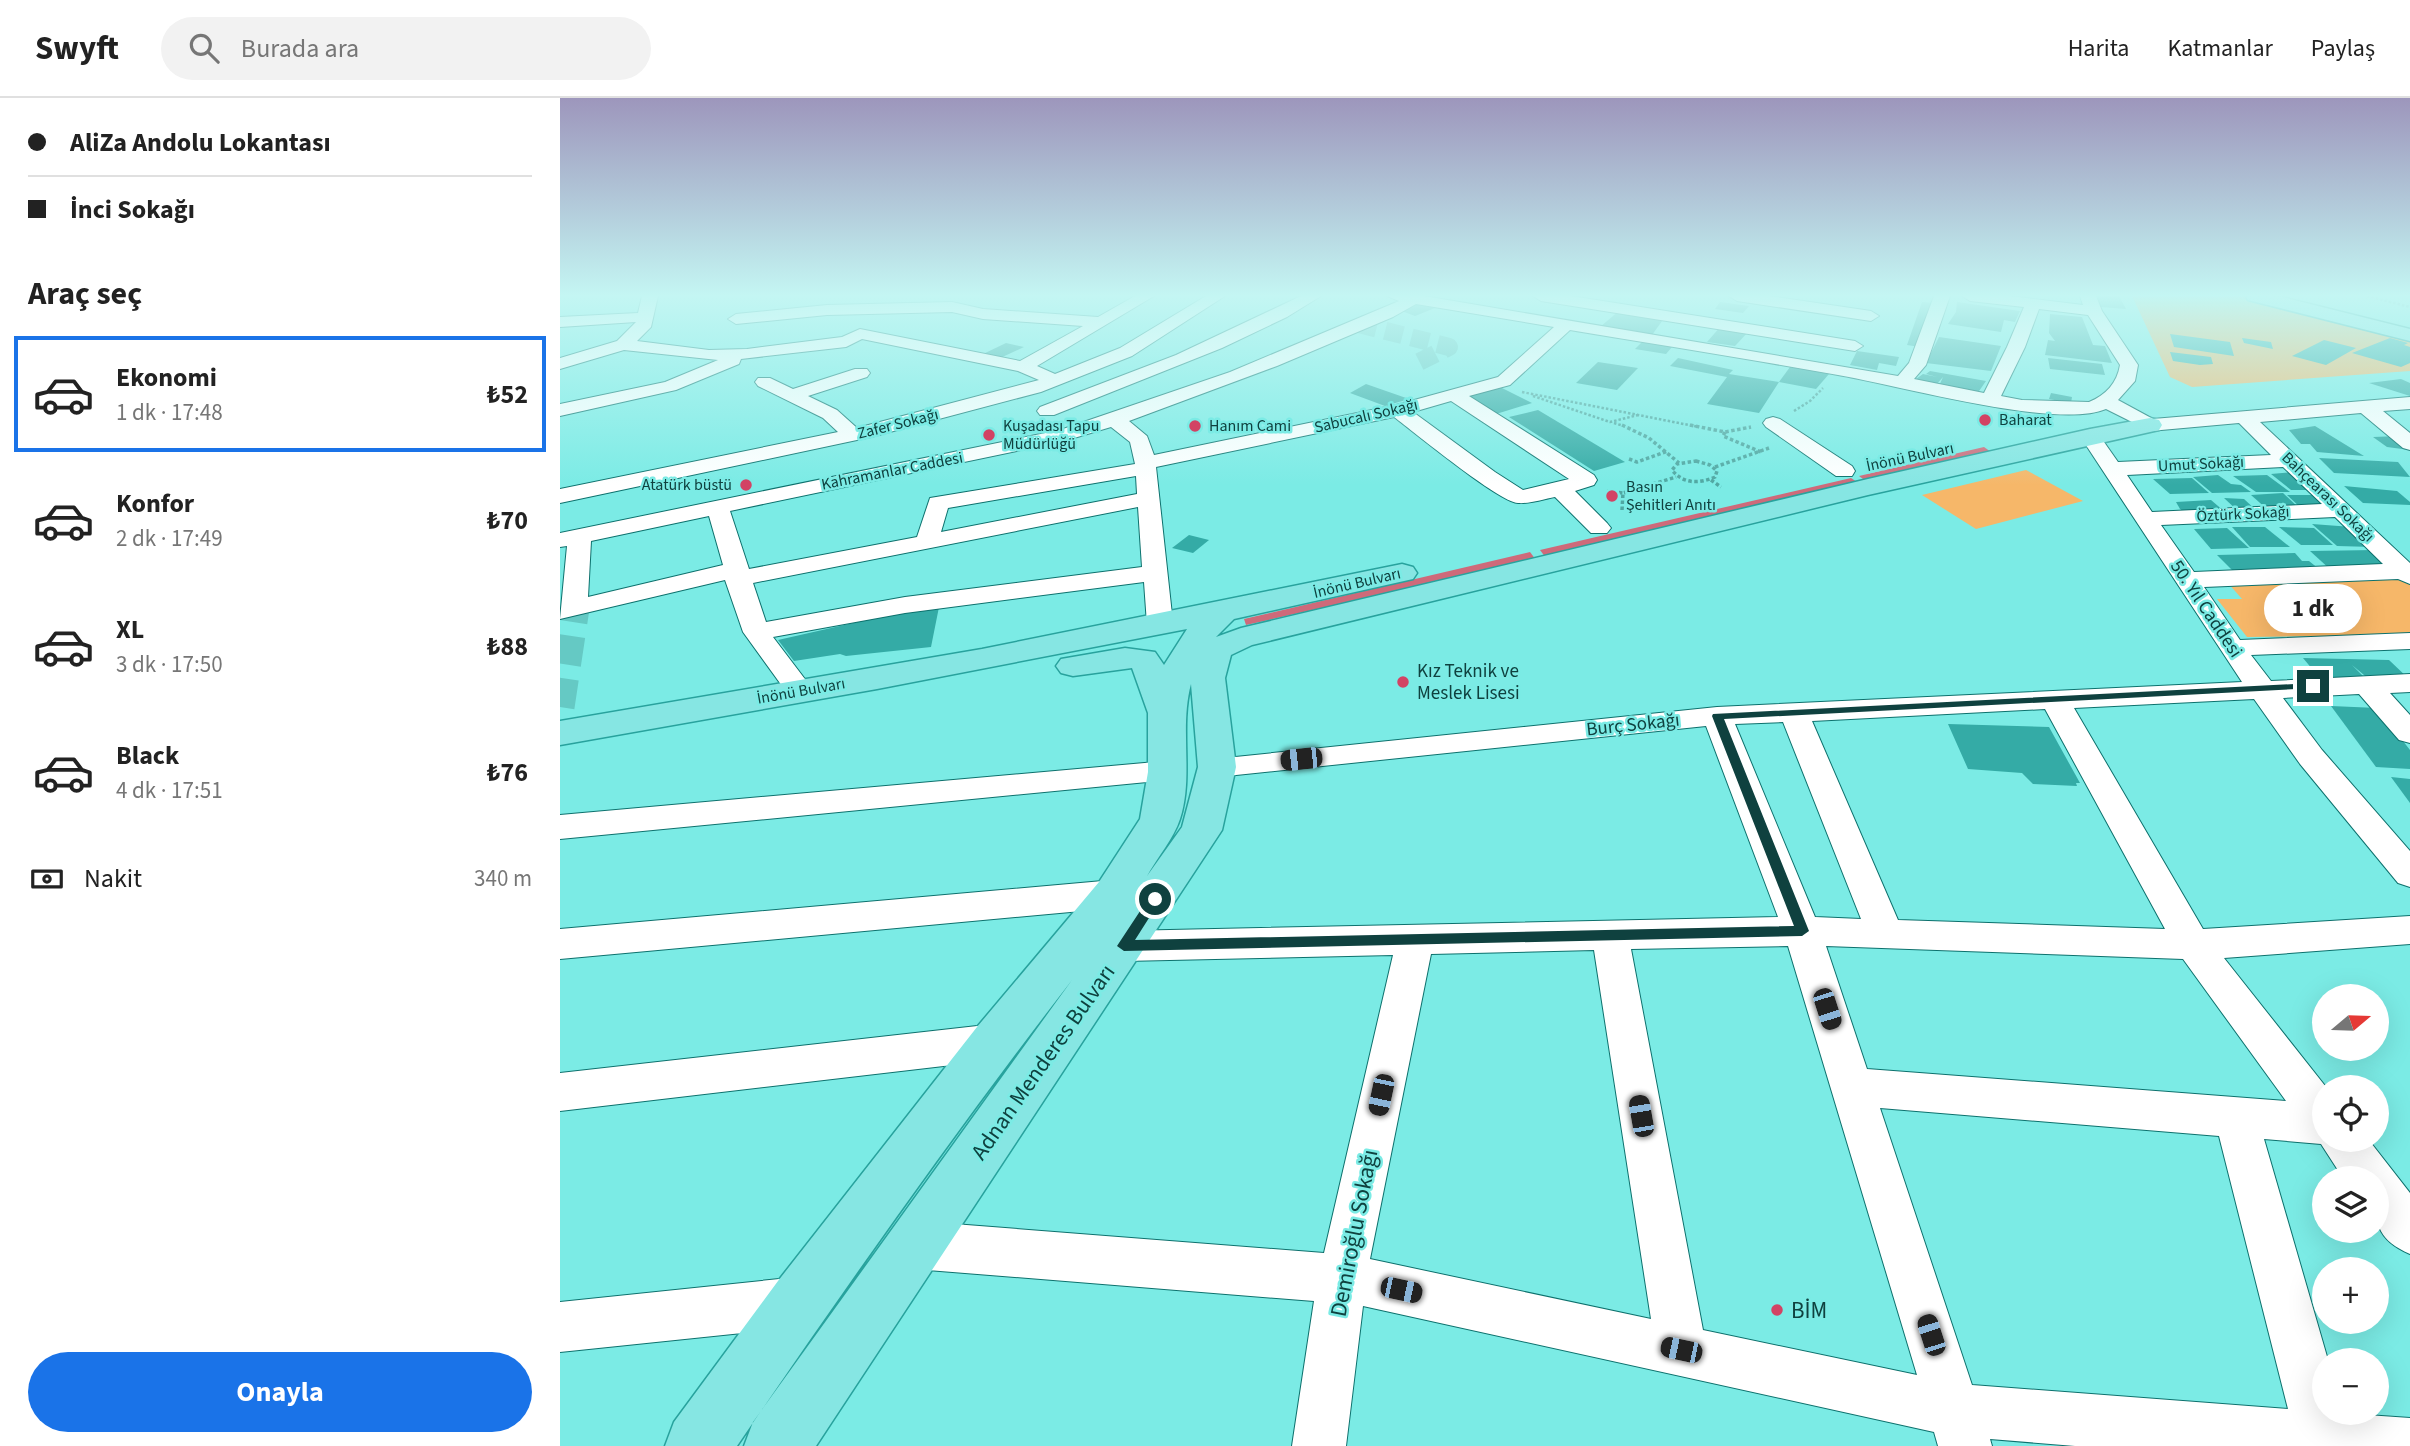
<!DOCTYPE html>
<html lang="tr">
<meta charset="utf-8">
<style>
:root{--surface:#fff;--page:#f2f2f2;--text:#222;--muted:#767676;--line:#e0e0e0;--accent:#1a73e8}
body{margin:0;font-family:"Source Sans 3",sans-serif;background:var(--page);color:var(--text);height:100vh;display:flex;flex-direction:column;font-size:26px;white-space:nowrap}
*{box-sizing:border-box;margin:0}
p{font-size:23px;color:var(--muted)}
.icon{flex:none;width:38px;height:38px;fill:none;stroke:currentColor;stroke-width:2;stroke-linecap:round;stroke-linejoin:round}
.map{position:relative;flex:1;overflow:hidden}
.details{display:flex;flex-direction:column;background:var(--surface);width:560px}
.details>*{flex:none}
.top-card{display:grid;align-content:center;height:154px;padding:0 28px;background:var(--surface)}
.needle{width:46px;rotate:71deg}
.controls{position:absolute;left:1752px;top:886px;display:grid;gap:14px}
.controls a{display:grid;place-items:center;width:77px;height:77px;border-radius:50%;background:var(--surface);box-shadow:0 7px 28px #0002;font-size:35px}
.end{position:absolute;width:32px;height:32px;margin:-16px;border:9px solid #0f413f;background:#fff;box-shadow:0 0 0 4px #fff}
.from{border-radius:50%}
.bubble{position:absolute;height:49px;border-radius:24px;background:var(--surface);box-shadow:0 7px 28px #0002;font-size:23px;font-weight:700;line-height:49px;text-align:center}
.car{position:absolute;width:21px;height:42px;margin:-21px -10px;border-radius:9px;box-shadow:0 0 5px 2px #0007;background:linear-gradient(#222 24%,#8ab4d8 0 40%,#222 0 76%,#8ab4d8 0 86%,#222 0)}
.top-card b{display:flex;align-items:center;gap:24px;height:66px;font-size:26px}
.top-card b+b{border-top:2px solid var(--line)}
.top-card i{width:18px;height:18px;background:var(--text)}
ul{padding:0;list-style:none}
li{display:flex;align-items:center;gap:21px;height:116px;margin:0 14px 10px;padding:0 14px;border:4px solid transparent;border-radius:0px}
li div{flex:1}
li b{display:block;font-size:26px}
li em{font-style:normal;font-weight:700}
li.active{border-color:var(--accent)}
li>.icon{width:63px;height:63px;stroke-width:1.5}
h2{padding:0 28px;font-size:32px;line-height:84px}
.pay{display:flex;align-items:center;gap:18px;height:77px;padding:0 28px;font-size:26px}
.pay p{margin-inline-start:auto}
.cta{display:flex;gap:14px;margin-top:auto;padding:14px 28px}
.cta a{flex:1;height:80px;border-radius:42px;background:var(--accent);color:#fff;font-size:28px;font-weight:700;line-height:80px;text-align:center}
header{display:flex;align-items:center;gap:42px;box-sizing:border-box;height:98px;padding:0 35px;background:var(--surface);border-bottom:2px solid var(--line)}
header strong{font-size:33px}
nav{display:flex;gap:38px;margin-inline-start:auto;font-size:24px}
.search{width:490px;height:63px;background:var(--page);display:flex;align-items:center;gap:18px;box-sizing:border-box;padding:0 24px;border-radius:38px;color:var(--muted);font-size:26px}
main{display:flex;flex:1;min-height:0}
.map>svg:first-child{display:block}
.green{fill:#f6b769}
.water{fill:#ce6a7a}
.building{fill:#34aba6}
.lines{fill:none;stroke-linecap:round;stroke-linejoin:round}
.minor-tunnel-far1{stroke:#65c9c4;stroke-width:18;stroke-dasharray:18 9;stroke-linecap:butt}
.minor-tunnel{stroke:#65c9c4;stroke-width:29;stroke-dasharray:29 14;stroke-linecap:butt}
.minor-casing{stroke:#0d716d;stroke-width:2}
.major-casing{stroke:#28a29d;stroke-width:3}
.path-far1{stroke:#50a7a2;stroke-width:2.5;stroke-dasharray:2.5 2;stroke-linecap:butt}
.path{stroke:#50a7a2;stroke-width:3.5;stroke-dasharray:3.5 2.5;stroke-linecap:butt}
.minor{fill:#fff;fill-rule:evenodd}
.major{fill:#86e6e3;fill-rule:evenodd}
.route{fill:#0f413f}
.poi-dot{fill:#d24364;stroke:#7bebe5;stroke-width:2.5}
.labels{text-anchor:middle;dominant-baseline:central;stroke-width:5;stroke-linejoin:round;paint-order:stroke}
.far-street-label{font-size:16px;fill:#0f413f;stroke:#7bebe5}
.far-poi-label{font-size:16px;fill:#0f413f;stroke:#7bebe5;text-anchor:start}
.street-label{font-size:19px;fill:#0f413f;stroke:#7bebe5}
.poi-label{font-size:19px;fill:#0f413f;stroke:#7bebe5;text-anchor:start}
.near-street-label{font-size:23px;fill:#0f413f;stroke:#7bebe5}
.near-poi-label{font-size:23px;fill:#0f413f;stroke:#7bebe5;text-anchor:start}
</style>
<header>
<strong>Swyft</strong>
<div class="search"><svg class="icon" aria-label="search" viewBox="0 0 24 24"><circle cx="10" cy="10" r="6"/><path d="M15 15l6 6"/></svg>Burada ara</div>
<nav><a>Harita</a><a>Katmanlar</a><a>Paylaş</a></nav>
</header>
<main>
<section class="details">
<div class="top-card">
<b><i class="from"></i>AliZa Andolu Lokantası</b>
<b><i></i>İnci Sokağı</b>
</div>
<h2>Araç seç</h2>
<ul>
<li class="active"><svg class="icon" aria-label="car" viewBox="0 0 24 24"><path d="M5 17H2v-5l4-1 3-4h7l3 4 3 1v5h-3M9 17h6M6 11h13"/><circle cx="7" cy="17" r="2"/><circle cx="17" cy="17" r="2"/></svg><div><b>Ekonomi</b><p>1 dk · 17:48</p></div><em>₺52</em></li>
<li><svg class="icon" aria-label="car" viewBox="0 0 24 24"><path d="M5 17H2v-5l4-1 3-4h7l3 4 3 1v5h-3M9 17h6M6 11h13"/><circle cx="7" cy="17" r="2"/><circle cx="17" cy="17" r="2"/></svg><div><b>Konfor</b><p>2 dk · 17:49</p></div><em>₺70</em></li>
<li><svg class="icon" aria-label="car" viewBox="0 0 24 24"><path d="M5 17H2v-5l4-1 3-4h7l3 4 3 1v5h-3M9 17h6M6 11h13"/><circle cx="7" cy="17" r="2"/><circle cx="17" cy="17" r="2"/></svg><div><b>XL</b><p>3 dk · 17:50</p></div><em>₺88</em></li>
<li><svg class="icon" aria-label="car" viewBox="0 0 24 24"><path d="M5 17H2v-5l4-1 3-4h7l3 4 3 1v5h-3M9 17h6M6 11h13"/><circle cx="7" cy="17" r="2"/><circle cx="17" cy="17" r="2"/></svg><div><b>Black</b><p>4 dk · 17:51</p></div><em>₺76</em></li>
</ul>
<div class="pay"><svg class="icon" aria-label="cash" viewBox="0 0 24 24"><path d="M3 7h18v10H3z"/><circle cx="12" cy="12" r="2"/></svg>Nakit<p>340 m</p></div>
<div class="cta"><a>Onayla</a></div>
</section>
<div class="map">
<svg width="1850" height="1348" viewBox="0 0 1850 1348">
<rect width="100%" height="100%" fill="#7bebe5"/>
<g class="green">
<polygon points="1572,198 1688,198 1850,240 1850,273 1632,289 1610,279"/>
<polygon points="1466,372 1523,403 1416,431 1362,397"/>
<polygon points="1840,477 1850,486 1850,537 1687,539 1657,501 1682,501 1668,485"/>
</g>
<g class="water">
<polygon points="1424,349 1431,354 1307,384 1299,378"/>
<polygon points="1291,380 1300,386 986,460 980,452"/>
<polygon points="970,454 976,462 686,527 684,521"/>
</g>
<g class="building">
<polygon points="1536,198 1559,198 1566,211 1541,209"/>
<polygon points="1160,204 1189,208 1183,215 1155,211"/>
<polygon points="1362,204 1374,205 1360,249 1347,247"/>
<polygon points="1397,204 1460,213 1455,224 1444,222 1441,234 1388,226 1396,214"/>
<polygon points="854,206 875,210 855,218 839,212"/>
<polygon points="1060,212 1105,219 1092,237 1040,229"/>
<polygon points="1490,216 1522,219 1533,247 1545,248 1552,265 1485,257 1488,242 1495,243 1489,235"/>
<polygon points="1161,228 1189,233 1175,248 1147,244"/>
<polygon points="1610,236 1670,244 1674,258 1614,249"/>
<polygon points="1379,239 1441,248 1431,273 1366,265"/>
<polygon points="1682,240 1711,244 1713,251 1684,245"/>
<polygon points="1830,240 1848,245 1844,247 1850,249 1850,265 1841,269 1792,255"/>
<polygon points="1764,242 1796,250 1766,267 1732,258"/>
<polygon points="1082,244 1112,249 1106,256 1075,251"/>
<polygon points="446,245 464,249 438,261 421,257"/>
<polygon points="1297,253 1339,259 1336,268 1319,265 1317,272 1290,267"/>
<polygon points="1610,254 1651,259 1653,266 1640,267 1613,263"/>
<polygon points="1118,260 1173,272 1169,276 1219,284 1199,315 1147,306 1167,279 1110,268"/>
<polygon points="1488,260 1542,266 1545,277 1490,271"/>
<polygon points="1038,264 1078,270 1057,292 1016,285"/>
<polygon points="1230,269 1254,273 1269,276 1256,291 1219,284"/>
<polygon points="1370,273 1426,283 1417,296 1379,288 1383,279 1376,287 1353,283 1363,276 1377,279 1366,276"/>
<polygon points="1841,281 1850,285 1850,298 1809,285"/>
<polygon points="806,286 849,301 825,308 790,295"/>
<polygon points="938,288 972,305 936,316 903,298"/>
<polygon points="1491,295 1512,299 1511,305 1489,301"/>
<polygon points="978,312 1065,364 1034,373 949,319"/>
<polygon points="1755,328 1804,358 1757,354 1750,346 1741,346 1729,332"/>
<polygon points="1839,338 1850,352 1827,349 1813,339"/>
<polygon points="1759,360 1838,364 1850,379 1774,375"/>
<polygon points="1735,374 1758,392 1731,392 1711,376"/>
<polygon points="1658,377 1671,386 1681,387 1691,394 1652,395 1633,379"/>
<polygon points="1707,377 1730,394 1696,394 1673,378"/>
<polygon points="1632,380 1649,395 1610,396 1593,381"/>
<polygon points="1784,388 1837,393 1850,404 1850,407 1803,405"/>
<polygon points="1723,395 1740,411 1708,412 1691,397"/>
<polygon points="1727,397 1759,397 1776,410 1742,411"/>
<polygon points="1664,400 1684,401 1697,413 1679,414"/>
<polygon points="1651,402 1665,414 1627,416 1620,411 1616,404"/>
<polygon points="1752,426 1792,429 1813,449 1777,448"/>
<polygon points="1672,429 1705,429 1730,449 1690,449"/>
<polygon points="1719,429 1754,430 1773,447 1741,447"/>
<polygon points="1667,430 1689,450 1651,451 1634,431"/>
<polygon points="629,437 649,442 633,455 612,450"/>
<polygon points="1815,452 1839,471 1772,473 1750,453"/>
<polygon points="1735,455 1742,463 1749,463 1764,475 1676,476 1657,457"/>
<polygon points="379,509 371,549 286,558 280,556 234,563 218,542 333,516"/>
<polygon points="1743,560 1829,562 1849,581 1810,582 1792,567 1808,583 1763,584"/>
<polygon points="1771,608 1817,610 1850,652 1850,671 1816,669"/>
<polygon points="1388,626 1489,629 1520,685 1516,685 1517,688 1473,686 1462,675 1408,671"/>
<polygon points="1831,679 1850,681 1850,705"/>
</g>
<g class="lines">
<polyline class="minor-tunnel-far1" points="799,226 889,249 853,267"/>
<polyline class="minor-tunnel" points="0,609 15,510"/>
<defs>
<g id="minor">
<polygon points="82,198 98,198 91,229 77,243 149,252 187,251 282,239 300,231 460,263 523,228 423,221 392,214 267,217 176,226 168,221 176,216 267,207 392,204 423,211 538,219 575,198 594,198 477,268 495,276 560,250 646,198 665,198 572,258 481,294 311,339 0,405 0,391 278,334 263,320 198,288 195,284 198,280 210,280 233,291 295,271 307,271 310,275 307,279 248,298 277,312 297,330 479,282 458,273 302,241 286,249 181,261 179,266 116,292 0,318 0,306 105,284 158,262 64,252 0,271 0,260 57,243 76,224 0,229 0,219 78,215"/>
<polygon points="741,198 761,198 727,219 662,250 494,317 480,317 477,313 480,309 616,257"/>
<path d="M 827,198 L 864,198 L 1338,278 L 1349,265 L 1374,198 L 1390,198 L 1366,267 L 1354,281 L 1424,295 L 1447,249 L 1464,209 L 1410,203 L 1402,198 L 1450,198 L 1523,207 L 1520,198 L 1536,198 L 1542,213 L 1578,267 L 1575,283 L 1558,302 L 1593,321 L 1850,299 L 1850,311 L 1823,313 L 1850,335 L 1850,352 L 1843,350 L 1801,315 L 1700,324 L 1850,465 L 1850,486 L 1838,481 L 1644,489 L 1680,542 L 1850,535 L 1850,551 L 1691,557 L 1711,583 L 1850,576 L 1850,594 L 1830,595 L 1850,617 L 1850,645 L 1839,642 L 1799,596 L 1723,600 L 1762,652 L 1850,753 L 1850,789 L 1838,785 L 1740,666 L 1694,601 L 1514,610 L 1643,831 L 1850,818 L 1850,846 L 1664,860 L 1766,989 L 1764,1041 L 1808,1041 L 1850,1095 L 1850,1156 C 1810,1139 1816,1117 1816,1080 L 1783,1080 L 1761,1046 L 1704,1041 L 1768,1262 L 1764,1262 L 1764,1314 L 1850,1320 L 1850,1348 L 1515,1348 L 1430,1341 L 1432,1348 L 1378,1348 L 1374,1334 L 803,1208 L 786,1348 L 732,1348 L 754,1203 L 355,1171 L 338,1164 L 331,1147 L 338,1130 L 355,1123 L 764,1155 L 833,857 L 564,863 L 551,859 L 545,848 L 551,837 L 564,833 L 1218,819 L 1146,628 L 657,679 L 646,676 L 641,669 L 646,662 L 1157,609 L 1682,584 L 1520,338 L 1523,334 L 1537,334 L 1558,364 L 1711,357 L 1679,325 L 1590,333 L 1546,311 C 1497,332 1337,287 1278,277 C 1189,261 1100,247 1010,232 L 950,287 L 909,298 L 1034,377 L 1037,382 L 1034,387 L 1015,393 L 1047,425 L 1051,430 L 1047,435 L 1031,435 L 995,399 C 984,401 969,406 958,405 C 939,404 854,334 834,319 L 596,369 L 613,526 L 609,532 L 600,534 L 591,532 L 587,526 L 584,484 L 345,515 L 213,539 L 254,593 L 250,599 L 240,602 L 230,599 L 183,534 L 165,482 L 0,521 L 7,448 L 0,449 L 0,435 L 500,332 L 670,274 L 839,203 ZM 856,206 L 994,229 L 938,279 L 836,307 L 594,357 L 587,338 L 569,323 L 717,268 L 833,219 ZM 1479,211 L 1528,217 L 1560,267 C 1557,285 1546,297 1529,304 L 1462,302 L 1441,298 L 1465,249 ZM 891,303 L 1009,381 L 963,392 L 935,374 L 853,314 ZM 551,329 L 570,344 L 575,366 L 370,400 L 357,439 L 189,471 L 170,413 L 504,343 ZM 1723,369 L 1762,406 L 1592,414 L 1567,377 ZM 576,378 L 577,396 L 381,434 L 388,410 ZM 578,409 L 582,469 L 345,499 L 206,524 L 193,485 ZM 149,418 L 163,467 L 28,499 L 31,443 ZM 1775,419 L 1823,466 L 1634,474 L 1601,427 ZM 1485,611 L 1605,831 L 1338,822 L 1252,623 ZM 1223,624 L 1301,821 L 1255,819 L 1175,626 ZM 1228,848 L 1357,1277 L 1143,1232 L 1071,851 ZM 1266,848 L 1623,861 L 1726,1003 L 1307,971 ZM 1034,852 L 1091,1221 L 810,1161 L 871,856 ZM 1320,1010 L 1659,1038 L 1728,1311 L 1412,1287 Z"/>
<polygon points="973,198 1011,198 1295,243 1303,248 1295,253 981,203"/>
<polygon points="1169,198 1209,198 1311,213 1319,218 1311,223 1177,203"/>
<polygon points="1213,319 1220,321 1292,368 1295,373 1292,378 1276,378 1206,329 1203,325 1206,321"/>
<polygon points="607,663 618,667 623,674 618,681 0,741 0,717"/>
<polygon points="554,782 567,786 572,796 567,806 554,810 0,861 0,831"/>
<polygon points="435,926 449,932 455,944 449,956 435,962 0,1013 0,975"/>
<polygon points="239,1179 257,1186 264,1204 257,1222 239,1229 0,1254 0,1204"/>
</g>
<g id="major">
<polygon points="1686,198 1718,198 1850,231 1850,243 1688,202"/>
<path d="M 1590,320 L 1599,322 L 1602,327 L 1599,332 L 1308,397 L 692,547 L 671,557 L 665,580 L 676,669 L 662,732 L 256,1348 L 184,1348 L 193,1324 L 512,882 C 395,1033 285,1190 177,1348 L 105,1348 L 114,1324 L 218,1183 L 417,929 L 539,784 L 580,721 L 588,674 L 588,615 L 572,570 L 513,578 L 501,575 L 496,568 L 501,561 L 565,550 L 595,554 L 604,567 L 627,531 L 317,591 L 0,647 L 0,623 L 422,551 L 842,466 L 853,469 L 857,475 L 853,481 L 674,521 L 656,539 L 681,530 L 1308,381 L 1530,331 ZM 631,586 L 638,669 L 622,729 L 587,778 C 597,760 614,740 620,721 C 634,678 619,631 631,586 Z"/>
</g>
</defs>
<use href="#minor" class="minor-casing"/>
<use href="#major" class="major-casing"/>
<g class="path-far1">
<polyline points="1807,198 1850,209"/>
<polyline points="962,294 1139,329"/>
<polyline points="973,298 1050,324 1078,317"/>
<polyline points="1234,313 1250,303 1263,290"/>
<polyline points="1054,325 1067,329"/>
</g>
<g class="path">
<polyline points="1062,327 1089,340 1119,365"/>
<polyline points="1130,327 1165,334 1191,329"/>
<polyline points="1165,334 1163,338 1201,354"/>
<polyline points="1069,361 1077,364 1108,353"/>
<path d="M 1136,363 L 1150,367 L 1157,373 L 1155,379 C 1139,386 1123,386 1112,372 L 1117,366 Z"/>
<polyline points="1155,369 1209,350"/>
<polyline points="1151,382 1161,389"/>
<polyline points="1047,393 1063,395"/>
<polyline points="1062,412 1063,395 1116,379"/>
</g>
<use href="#minor" class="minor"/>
<use href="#major" class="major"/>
</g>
<linearGradient id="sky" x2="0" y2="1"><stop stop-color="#9d96bc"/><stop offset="0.51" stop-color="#c4f6f3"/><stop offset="1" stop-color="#c4f6f3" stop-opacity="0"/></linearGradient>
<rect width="1850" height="387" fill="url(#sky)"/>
<polygon class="route" points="1753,585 1758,588 1757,590 1164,621 1249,833 1242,838 564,853 557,848 590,798 595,796 601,801 575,842 1234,828 1152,618 1153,616"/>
<g class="poi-dot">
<circle cx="1425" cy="322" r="7"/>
<circle cx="635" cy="328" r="7"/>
<circle cx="429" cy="337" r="7"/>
<circle cx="186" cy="387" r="7"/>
<circle cx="1052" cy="398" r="7"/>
<circle cx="843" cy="584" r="7"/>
<circle cx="1217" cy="1212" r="7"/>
</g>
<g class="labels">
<g class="far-street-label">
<text transform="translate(806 318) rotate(-13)">Sabucalı Sokağı</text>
<text transform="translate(338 326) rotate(-14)">Zafer Sokağı</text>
<text transform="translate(1350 359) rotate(-12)">İnönü Bulvarı</text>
<text transform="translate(1641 366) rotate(-3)">Umut Sokağı</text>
<text transform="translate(332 373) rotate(-11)">Kahramanlar Caddesi</text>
<text transform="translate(1768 399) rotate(44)">Bahçearası Sokağı</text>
<text transform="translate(1683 416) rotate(-3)">Öztürk Sokağı</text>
<text transform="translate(797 485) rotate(-13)">İnönü Bulvarı</text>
<text transform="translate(241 593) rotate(-10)">İnönü Bulvarı</text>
</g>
<g class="far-poi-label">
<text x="1439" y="322">Baharat</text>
<text x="443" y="328">Kuşadası Tapu<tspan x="443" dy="18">Müdürlüğü</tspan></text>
<text x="649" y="328">Hanım Cami</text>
<text x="172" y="387" text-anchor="end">Atatürk büstü</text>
<text x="1066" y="389">Basın<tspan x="1066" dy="18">Şehitleri Anıtı</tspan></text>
</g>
<g class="street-label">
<text transform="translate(1646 511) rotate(56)">50. Yıl Caddesi</text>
<text transform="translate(1073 627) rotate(-6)">Burç Sokağı</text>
</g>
<g class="poi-label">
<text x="857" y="573">Kız Teknik ve<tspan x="857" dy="22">Meslek Lisesi</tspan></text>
</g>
<g class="near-street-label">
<text transform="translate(483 964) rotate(-55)">Adnan Menderes Bulvarı</text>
<text transform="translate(794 1135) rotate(-79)">Demiroğlu Sokağı</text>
</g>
<g class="near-poi-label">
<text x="1231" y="1212">BİM</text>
</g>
</g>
</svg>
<div class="controls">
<a><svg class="needle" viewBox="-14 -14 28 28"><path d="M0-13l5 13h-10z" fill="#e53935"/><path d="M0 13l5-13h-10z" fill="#767676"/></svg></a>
<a><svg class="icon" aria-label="locate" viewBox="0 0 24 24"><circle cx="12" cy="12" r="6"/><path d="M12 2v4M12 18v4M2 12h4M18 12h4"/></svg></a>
<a><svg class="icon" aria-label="layers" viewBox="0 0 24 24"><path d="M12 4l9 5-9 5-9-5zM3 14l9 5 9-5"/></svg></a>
<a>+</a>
<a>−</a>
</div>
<i class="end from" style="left:595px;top:801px"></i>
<i class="end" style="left:1753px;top:588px"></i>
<div class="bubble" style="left:1704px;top:486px;width:98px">1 dk</div>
<i class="car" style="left:741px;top:661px;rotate:264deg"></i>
<i class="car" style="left:1267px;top:911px;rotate:162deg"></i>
<i class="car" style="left:821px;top:997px;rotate:192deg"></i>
<i class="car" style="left:1081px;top:1018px;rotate:350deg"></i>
<i class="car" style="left:841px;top:1192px;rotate:102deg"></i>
<i class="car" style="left:1371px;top:1237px;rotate:342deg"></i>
<i class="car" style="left:1121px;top:1252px;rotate:282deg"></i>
</div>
</main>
